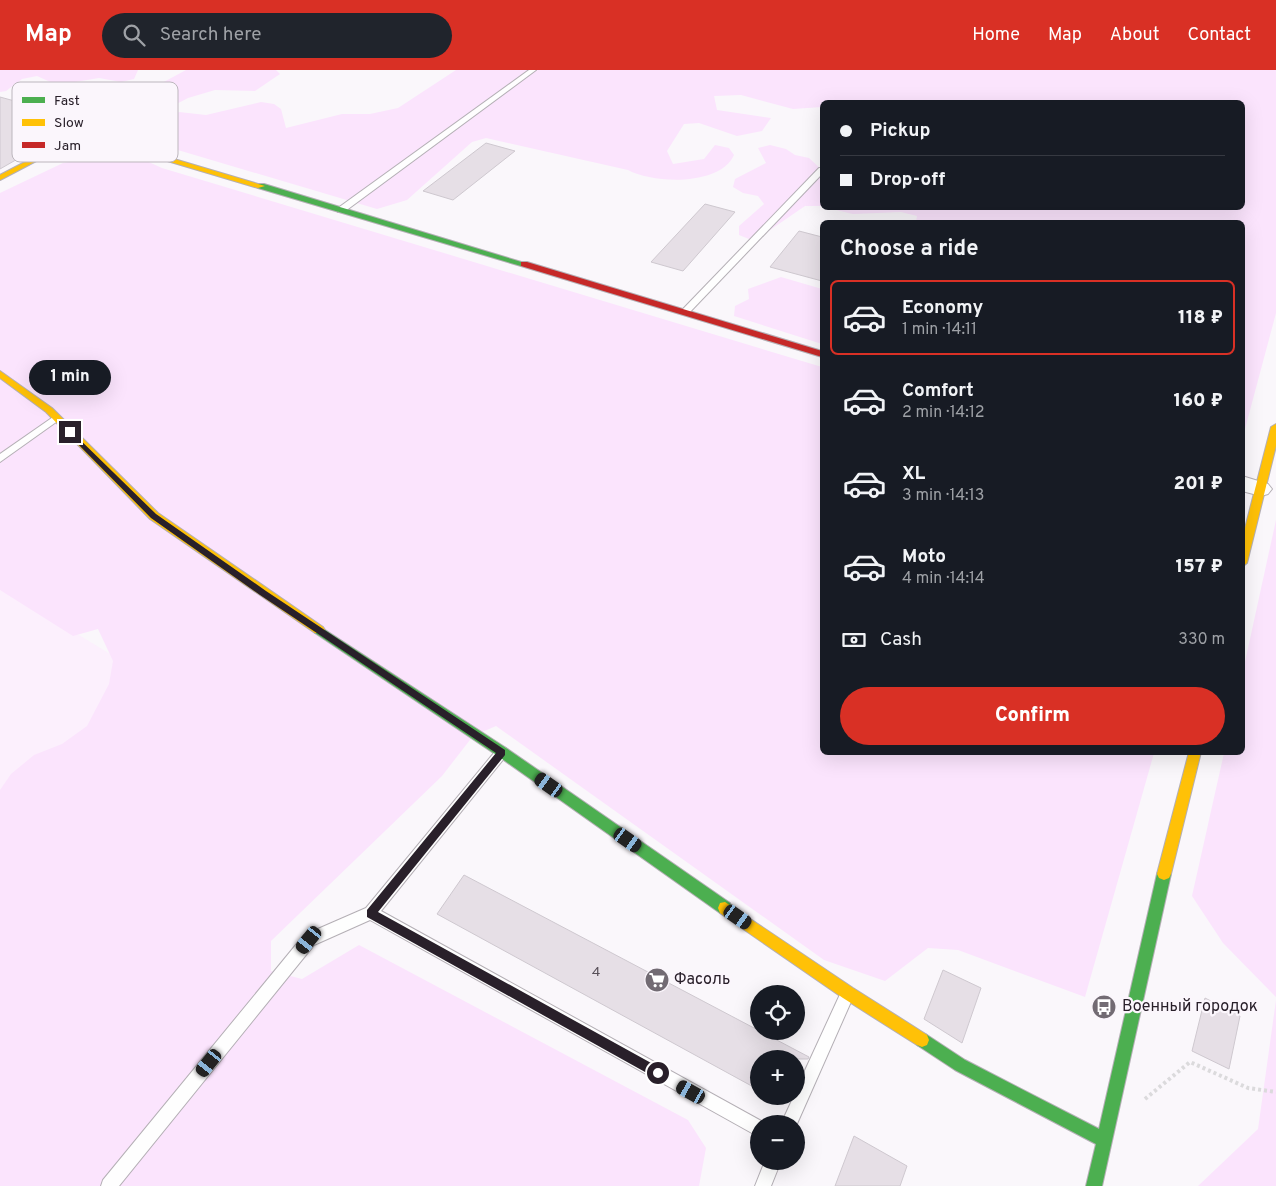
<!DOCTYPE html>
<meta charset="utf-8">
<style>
:root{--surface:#171b24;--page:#20242c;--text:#f1f3f6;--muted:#9ea1a6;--line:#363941;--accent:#d93025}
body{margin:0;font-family:Overpass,sans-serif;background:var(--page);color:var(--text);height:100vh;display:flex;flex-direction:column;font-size:19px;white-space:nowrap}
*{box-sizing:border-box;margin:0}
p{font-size:16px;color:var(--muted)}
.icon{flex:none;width:28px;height:28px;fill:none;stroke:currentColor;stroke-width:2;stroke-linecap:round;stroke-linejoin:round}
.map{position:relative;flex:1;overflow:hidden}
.side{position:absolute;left:820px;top:150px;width:425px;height:535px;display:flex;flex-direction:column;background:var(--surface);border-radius:8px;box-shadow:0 5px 20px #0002}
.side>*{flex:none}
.banner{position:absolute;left:820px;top:30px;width:425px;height:110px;border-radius:8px;box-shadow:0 5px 20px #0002;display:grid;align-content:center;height:110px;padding:0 20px;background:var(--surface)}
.buttons{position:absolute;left:750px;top:915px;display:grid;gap:10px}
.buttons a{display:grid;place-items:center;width:55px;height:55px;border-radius:50%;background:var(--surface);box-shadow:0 5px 20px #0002;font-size:25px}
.end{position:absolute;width:22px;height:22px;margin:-11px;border:6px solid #29202a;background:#fff;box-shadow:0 0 0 2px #fff}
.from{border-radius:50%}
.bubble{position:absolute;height:35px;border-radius:18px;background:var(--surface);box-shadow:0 5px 20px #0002;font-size:16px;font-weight:800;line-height:35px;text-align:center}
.car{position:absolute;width:15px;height:30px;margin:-15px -8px;border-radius:6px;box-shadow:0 0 4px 1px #0007;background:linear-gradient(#222 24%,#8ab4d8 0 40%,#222 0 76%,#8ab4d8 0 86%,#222 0)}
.banner b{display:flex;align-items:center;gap:18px;height:48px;font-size:19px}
.banner b+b{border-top:1px solid var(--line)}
.banner i{width:12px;height:12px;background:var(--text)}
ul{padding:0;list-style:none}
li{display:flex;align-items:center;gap:15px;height:75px;margin:0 10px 8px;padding:0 10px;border:2px solid transparent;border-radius:8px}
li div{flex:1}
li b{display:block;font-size:19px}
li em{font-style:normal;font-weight:800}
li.selected{border-color:var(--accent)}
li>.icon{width:45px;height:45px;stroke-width:1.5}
h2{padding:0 20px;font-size:22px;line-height:60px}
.pay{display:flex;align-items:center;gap:12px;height:55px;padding:0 20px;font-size:19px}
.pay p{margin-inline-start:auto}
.button{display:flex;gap:10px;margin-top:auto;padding:10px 20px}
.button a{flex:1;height:58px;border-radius:30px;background:var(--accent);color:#fff;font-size:20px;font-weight:800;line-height:58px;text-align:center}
header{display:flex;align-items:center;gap:30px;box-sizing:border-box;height:70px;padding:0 25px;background:var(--accent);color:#fff}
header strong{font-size:24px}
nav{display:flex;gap:28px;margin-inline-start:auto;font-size:18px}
.search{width:350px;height:45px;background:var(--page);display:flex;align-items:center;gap:12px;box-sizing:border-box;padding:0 18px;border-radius:28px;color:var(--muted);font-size:19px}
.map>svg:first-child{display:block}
.built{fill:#fcf0fd}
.green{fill:#fbe4fd}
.building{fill:#e6dfe6;stroke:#cec8cf}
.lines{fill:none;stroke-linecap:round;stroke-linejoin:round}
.lane-casing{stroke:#b4afb5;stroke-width:2}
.street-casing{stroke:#b4afb5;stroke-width:2}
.fast-casing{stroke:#b4afb5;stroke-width:2}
.slow-casing{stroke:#b4afb5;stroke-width:2}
.jam-casing{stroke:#b4afb5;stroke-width:2}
.path{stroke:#dbdadc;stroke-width:4;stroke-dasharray:3 3;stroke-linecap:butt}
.lane{fill:#fefefe;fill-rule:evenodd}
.street{fill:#fefefe;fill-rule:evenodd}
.fast{fill:#4caf50;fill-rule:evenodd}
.slow{fill:#ffc107;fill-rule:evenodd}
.jam{fill:#c62828;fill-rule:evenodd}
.route{fill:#29202a}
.labels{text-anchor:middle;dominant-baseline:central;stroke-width:4.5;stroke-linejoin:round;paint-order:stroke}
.near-number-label{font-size:14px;fill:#585059}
.near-poi-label{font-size:16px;fill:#29202a;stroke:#fbf6fc;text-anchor:start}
.key{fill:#fbf6fc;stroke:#bcb6bd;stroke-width:1}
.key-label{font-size:14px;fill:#29202a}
</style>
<header>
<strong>Map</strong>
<div class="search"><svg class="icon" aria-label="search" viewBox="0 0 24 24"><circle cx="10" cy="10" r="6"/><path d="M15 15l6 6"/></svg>Search here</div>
<nav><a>Home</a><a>Map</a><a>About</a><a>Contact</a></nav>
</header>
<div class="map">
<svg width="1276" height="1116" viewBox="0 0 1276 1116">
<rect width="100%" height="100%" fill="#faf7fb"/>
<polygon class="built" points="0,517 171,621 0,780"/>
<g class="green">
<polygon points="0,0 138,0 134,9 121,12 99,8 57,15 37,6 22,9 6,21 0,22"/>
<polygon points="186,0 276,0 280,4 255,21 215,20 188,28 146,50 135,47 157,28 160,14"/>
<path d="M 456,0 L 1276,0 L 1276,243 L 1245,359 L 1243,359 L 1242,152 L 916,152 L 917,146 L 901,142 L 853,144 L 828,138 L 1242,138 L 1242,32 L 822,32 L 822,37 L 793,39 L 741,25 L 714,26 L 717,40 L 771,48 L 762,61 L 737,66 L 699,53 L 684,54 L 667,81 L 673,94 L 704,89 L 715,75 L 729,78 L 734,85 C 720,116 654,114 628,100 L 486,68 L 472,72 L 407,130 L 377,139 L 161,75 L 159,55 L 179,42 L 206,45 L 261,32 L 274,34 L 281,39 L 286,58 L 342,44 L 370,44 L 398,38 Z"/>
<polygon points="770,75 786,79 795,85 809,88 822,100 822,136 805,136 754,171 739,165 739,156 764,134 758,126 743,123 733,117 735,109 766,93 758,78"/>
<polygon points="128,87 142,89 162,98 822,297 822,682 1154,683 1085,927 958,880 928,878 885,911 824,890 496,656 473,666 442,706 271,871 271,901 302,909 359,875 688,1050 706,1078 699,1116 0,1116 0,720 11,704 34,685 62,674 87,656 109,614 113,591 98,559 73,566 0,520 0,123 63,93 81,90"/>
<polygon points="781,207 822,219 822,274 734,246 735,236 749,229 748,219"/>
<polygon points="1276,450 1276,927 1223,873 1192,826 1224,683 1242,682 1243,601"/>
<polygon points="1276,930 1276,1116 1198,1116 1258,1059"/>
</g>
<g class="building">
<polygon points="87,13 131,24 0,99 0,27 40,38"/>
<polygon points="486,73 515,81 453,130 423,121"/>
<polygon points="705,134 735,142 683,201 651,192"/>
<polygon points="799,161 822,167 822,211 770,197"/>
<polygon points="464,805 809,987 808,989 759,989 759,1020 437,844"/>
<polygon points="943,900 981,918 962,973 924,949"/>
<polygon points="1205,928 1240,946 1229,999 1192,981"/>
<polygon points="854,1066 907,1096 900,1116 835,1116"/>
</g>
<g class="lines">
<defs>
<g id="lane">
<polygon points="529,0 536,0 344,142 338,142 338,138"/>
<polygon points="819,98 822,98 822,104 689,243 683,243 683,239"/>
<polygon points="56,345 59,346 59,350 0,392 0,384"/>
<polygon points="502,677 506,678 508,682 506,686 381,841 765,1053 759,1054 759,1067 370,850 314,875 119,1116 101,1116 103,1110 304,865 366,838 498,678"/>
<polygon points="847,918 852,920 854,925 796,1056 796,1054 781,1054 794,1026 796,1026 796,1020 842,920"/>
<polygon points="765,1091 781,1091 771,1116 755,1116"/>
</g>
<polygon id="street" points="1242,406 1268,414 1272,419 1268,424 1261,426 1242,421"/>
<g id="fast">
<polygon points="258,114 264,114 528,194 521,196 258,118"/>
<polygon points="319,556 506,678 730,833 732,838 730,843 725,844 720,843 498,686 315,563 313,560 315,557"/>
<polygon points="1164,798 1169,800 1171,804 1102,1116 1086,1116 1096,1074 955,1000 917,975 915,970 917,965 922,963 927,965 965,990 1099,1059 1157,804 1159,800"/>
</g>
<g id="slow">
<polygon points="79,64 100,67 265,116 258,118 97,70 80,68 0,110 0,105"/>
<polygon points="0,301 52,338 158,443 323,557 325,560 323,563 315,563 150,449 46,342 0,308"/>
<polygon points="1276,354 1276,376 1247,493 1242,497 1242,470 1271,357"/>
<polygon points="1189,682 1201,682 1171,804 1169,808 1164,810 1159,808 1157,804"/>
<polygon points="725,832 853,918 927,965 929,970 927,975 922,977 917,975 843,928 720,843 718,838 720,833"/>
</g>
<polygon id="jam" points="521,192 527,192 822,281 822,287 521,196"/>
</defs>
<use href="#lane" class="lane-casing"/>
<use href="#street" class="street-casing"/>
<use href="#fast" class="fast-casing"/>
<use href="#slow" class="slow-casing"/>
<use href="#jam" class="jam-casing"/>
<polyline class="path" points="1145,1029 1190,992 1248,1018 1276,1022"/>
<use href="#lane" class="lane"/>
<use href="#street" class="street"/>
<use href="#fast" class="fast"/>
<use href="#slow" class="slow"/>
<use href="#jam" class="jam"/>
</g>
<polygon class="route" points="70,360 156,444 266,521 505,680 505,685 378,842 662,999 662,1007 654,1007 367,847 367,840 496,683 260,525 151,448 68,364"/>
<defs>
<symbol id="supermarket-disc" viewBox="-11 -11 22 22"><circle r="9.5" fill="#726b73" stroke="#fbf6fc"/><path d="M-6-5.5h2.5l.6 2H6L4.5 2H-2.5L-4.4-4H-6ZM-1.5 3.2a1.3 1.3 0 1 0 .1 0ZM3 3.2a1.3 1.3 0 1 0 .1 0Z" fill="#fff"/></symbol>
<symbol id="bus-disc" viewBox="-11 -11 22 22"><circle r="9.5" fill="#726b73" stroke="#fbf6fc"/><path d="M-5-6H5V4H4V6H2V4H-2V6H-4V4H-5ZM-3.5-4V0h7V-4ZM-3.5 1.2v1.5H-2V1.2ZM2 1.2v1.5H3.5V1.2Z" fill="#fff"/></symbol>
</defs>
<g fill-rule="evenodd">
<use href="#supermarket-disc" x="643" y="896" width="28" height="28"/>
<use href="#bus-disc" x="1090" y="923" width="28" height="28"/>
</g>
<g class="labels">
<g class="near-number-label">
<text x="596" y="902">4</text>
</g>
<g class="near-poi-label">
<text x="674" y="910">Фасоль</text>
<text x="1122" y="937">Военный городок</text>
</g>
</g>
<rect x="12" y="12" width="166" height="80" rx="8" class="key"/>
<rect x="22" y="27" width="23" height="6" fill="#4caf50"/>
<rect x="22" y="49" width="23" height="7" fill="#ffc107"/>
<rect x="22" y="72" width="23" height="6" fill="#c62828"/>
<g class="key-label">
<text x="54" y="35">Fast</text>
<text x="54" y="57">Slow</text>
<text x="54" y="80">Jam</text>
</g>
</svg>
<div class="buttons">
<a><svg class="icon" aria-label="locate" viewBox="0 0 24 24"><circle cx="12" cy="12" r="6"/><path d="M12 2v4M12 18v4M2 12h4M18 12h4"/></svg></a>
<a>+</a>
<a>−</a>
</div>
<i class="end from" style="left:658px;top:1003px"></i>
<i class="end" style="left:70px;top:362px"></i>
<div class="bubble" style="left:29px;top:290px;width:82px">1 min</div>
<i class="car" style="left:549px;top:715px;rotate:305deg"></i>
<i class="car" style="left:628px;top:770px;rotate:125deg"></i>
<i class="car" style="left:738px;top:847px;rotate:125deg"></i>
<i class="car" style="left:309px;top:870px;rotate:219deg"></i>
<i class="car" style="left:209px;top:993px;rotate:219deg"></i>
<i class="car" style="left:691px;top:1022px;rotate:299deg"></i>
<div class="banner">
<b><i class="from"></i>Pickup</b>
<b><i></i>Drop-off</b>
</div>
<section class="side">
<h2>Choose a ride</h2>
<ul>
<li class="selected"><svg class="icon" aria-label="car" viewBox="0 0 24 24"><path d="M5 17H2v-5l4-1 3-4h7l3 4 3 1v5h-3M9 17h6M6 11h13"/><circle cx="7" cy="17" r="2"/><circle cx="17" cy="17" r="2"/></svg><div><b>Economy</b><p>1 min · 14:11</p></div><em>118 ₽</em></li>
<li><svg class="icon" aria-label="car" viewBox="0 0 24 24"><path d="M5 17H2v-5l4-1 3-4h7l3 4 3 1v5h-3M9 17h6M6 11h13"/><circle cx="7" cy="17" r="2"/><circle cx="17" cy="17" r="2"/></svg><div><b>Comfort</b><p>2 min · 14:12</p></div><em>160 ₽</em></li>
<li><svg class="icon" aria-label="car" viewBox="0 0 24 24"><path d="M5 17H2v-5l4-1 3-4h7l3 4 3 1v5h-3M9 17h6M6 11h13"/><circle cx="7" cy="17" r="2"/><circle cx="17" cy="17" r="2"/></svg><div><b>XL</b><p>3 min · 14:13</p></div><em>201 ₽</em></li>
<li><svg class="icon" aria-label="car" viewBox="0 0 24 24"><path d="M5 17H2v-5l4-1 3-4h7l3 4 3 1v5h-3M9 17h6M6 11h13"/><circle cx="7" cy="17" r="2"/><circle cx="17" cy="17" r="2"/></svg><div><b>Moto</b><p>4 min · 14:14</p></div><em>157 ₽</em></li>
</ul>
<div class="pay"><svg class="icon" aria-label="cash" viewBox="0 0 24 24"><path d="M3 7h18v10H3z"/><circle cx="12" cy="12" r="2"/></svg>Cash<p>330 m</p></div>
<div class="button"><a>Confirm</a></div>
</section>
</div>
